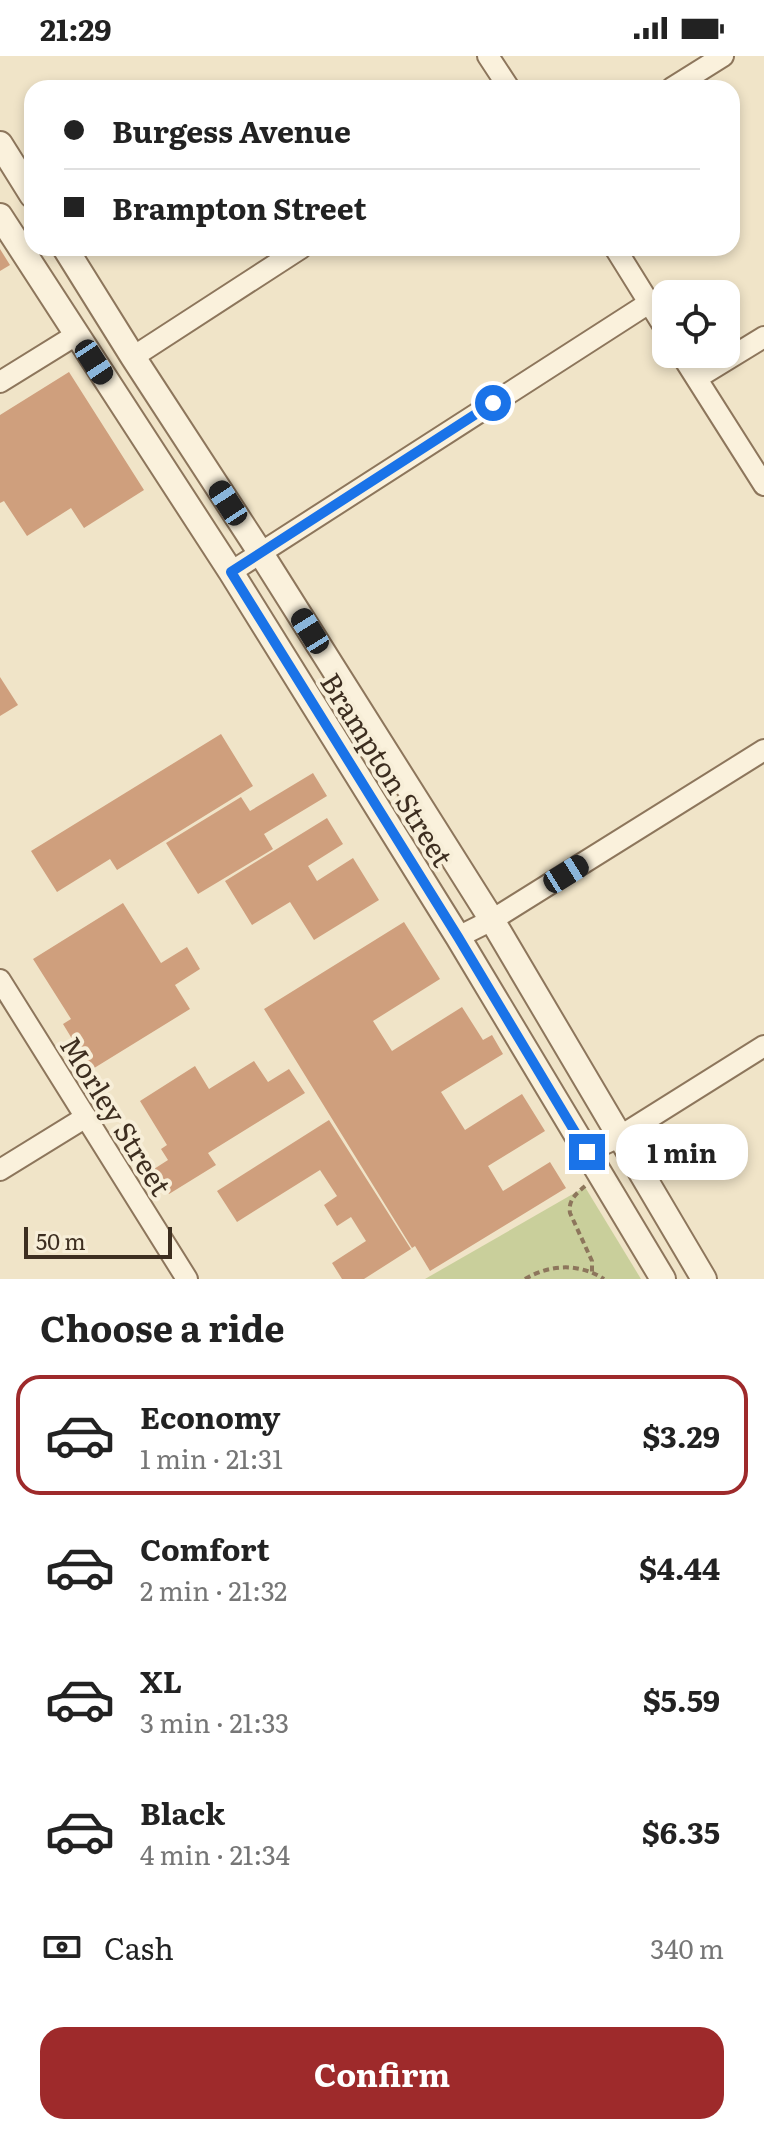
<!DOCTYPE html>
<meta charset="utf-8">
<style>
:root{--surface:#fff;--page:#f2f2f2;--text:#222;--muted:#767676;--line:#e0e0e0;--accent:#9e2a2b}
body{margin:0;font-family:Literata,serif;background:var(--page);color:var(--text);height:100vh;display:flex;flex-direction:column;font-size:30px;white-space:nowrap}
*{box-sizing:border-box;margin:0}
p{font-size:26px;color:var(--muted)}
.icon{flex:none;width:44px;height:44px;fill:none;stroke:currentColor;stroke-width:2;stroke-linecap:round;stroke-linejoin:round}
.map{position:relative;height:1223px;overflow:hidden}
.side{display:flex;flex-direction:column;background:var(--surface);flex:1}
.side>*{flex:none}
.banner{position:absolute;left:24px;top:24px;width:716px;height:176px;border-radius:24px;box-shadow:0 4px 12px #0003;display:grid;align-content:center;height:176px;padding:0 40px;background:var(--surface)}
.fabs{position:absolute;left:652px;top:224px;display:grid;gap:16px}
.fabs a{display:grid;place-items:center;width:88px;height:88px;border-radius:16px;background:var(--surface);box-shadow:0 4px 12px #0003;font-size:40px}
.scale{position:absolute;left:24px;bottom:20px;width:148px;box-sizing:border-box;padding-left:8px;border:4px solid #3d2e20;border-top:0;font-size:22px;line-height:28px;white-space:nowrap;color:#3d2e20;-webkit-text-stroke:6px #f7eed8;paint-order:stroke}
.end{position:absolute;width:36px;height:36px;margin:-18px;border:10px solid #1a73e8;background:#fff;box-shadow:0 0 0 4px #fff}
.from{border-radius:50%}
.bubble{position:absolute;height:56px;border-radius:24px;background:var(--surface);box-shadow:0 4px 12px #0003;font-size:26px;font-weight:700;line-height:56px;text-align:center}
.car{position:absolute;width:24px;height:48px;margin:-24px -12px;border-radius:10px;box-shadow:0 0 6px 2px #0007;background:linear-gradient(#222 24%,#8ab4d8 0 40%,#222 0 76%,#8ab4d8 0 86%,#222 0)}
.banner b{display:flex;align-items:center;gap:28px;height:76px;font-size:30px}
.banner b+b{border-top:2px solid var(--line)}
.banner i{width:20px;height:20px;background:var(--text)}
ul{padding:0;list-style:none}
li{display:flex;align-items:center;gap:24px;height:120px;margin:0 16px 12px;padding:0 24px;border:4px solid transparent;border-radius:24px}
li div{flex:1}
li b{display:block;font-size:30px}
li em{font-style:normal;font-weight:700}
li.on{border-color:var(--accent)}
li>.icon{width:72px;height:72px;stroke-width:1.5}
h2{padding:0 40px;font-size:36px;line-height:96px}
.pay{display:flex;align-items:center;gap:20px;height:88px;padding:0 40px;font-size:30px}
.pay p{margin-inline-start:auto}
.action{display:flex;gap:16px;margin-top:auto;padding:16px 40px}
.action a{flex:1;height:92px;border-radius:24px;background:var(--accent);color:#fff;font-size:32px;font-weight:700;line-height:92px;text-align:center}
.status{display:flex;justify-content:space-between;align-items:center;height:56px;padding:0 40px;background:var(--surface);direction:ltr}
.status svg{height:22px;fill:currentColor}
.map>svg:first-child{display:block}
.green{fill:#c9cf9b}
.building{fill:#cf9f7d}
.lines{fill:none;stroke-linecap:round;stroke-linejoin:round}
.minor-casing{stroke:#8d765c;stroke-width:24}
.tertiary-casing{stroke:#8d765c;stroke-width:28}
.path{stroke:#8d765c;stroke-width:4;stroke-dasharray:6 4;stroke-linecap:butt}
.minor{stroke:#faf1dc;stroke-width:20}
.tertiary{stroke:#faf1dc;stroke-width:24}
.route{stroke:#1a73e8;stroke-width:10}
.labels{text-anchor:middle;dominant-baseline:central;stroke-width:8;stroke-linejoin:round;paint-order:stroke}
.street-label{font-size:28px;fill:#3d2e20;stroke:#f7eed8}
</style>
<div class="status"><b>21:29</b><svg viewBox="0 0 49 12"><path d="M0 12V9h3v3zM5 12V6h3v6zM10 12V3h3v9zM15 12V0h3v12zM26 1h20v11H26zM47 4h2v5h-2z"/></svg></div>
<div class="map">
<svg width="764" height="1223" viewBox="0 0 764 1223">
<rect width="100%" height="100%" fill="#f0e4c8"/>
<polygon class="green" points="585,1131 641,1223 425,1223"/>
<g class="building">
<polygon points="0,193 10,209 0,215"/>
<polygon points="69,316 144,434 84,472 71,452 27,480 4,445 0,447 0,359"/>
<polygon points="0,621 18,649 0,660"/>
<polygon points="221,678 253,730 117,814 110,803 57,836 31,795"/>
<polygon points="313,717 327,740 264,778 273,793 198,838 166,787 241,741 250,755"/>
<polygon points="327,762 343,788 308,810 317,825 353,802 379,844 314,884 290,846 252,869 225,825"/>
<polygon points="123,847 161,907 187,891 200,913 175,929 190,953 91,1014 63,968 71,963 33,903"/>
<polygon points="404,866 440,923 373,965 392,995 462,951 483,984 492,979 503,998 441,1036 465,1074 522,1038 545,1075 488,1110 503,1135 550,1106 566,1132 430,1215 415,1190 412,1192 264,953"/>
<polygon points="254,1005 268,1026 289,1013 305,1037 208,1097 216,1109 169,1138 154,1113 168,1104 161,1093 167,1089 140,1045 195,1010 209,1033"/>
<polygon points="329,1064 411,1193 364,1223 342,1223 332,1207 366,1185 351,1161 337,1170 324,1149 337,1140 320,1114 237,1166 217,1135"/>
</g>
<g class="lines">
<defs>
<g id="minor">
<polyline points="488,0 509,32"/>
<polyline points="672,32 723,0"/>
<polyline points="615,192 666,274"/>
<polyline points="681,298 764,429"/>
<polyline points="133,301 301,192"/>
<polyline points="697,322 764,281"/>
<polyline points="0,326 76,279"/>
<polyline points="231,516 649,247"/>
<polyline points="458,881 492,864 764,694"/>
<polyline points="0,924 187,1223"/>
<polyline points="587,1096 619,1081 764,990"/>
<polyline points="0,1114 86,1061"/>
</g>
<g id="tertiary">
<polyline points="0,88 32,139"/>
<polyline points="0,160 231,516 458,881 663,1223"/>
<polyline points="65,192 133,301 260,496 492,864 704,1223"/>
</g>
</defs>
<use href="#minor" class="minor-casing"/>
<use href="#tertiary" class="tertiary-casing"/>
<g class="path">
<path d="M 585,1130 C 576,1138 568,1144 570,1157 L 592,1205 L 592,1217"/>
<path d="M 525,1223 C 551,1208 579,1207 604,1223"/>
</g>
<use href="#minor" class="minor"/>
<use href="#tertiary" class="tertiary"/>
</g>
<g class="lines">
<polyline class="route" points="493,347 231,516 458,881 587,1096"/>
</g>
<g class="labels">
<g class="street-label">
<text transform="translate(388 713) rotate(58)">Brampton Street</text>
<text transform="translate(117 1059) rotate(58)">Morley Street</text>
</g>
</g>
</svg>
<div class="fabs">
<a><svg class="icon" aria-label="locate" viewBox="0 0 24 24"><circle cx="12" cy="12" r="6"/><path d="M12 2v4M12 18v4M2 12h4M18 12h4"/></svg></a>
</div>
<div class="scale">50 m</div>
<i class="end from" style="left:493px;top:347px"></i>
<i class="end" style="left:587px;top:1096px"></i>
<div class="bubble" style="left:616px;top:1068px;width:132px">1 min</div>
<i class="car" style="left:94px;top:306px;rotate:147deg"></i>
<i class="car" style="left:228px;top:447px;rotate:327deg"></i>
<i class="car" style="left:310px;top:575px;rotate:328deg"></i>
<i class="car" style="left:566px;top:818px;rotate:58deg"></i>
<div class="banner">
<b><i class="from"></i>Burgess Avenue</b>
<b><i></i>Brampton Street</b>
</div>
</div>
<section class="side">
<h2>Choose a ride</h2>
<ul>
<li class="on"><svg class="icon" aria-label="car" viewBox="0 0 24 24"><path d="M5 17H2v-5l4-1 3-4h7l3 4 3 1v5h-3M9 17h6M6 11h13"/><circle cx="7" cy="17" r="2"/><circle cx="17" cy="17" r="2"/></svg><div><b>Economy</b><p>1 min · 21:31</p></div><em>$3.29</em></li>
<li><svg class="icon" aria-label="car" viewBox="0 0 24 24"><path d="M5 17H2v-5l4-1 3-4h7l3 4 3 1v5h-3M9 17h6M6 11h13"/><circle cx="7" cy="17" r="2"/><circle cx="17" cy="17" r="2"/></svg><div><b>Comfort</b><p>2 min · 21:32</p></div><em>$4.44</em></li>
<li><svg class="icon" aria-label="car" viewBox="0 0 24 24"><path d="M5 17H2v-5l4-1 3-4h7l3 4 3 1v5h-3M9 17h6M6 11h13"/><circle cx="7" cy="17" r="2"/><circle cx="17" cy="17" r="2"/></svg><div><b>XL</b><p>3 min · 21:33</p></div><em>$5.59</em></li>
<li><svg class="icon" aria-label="car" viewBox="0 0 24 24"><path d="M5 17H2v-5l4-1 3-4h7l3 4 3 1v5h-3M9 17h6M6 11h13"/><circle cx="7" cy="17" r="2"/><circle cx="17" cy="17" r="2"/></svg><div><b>Black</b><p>4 min · 21:34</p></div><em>$6.35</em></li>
</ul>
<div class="pay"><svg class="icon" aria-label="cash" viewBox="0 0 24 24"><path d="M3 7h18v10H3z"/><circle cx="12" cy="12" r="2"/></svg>Cash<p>340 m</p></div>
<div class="action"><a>Confirm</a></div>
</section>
